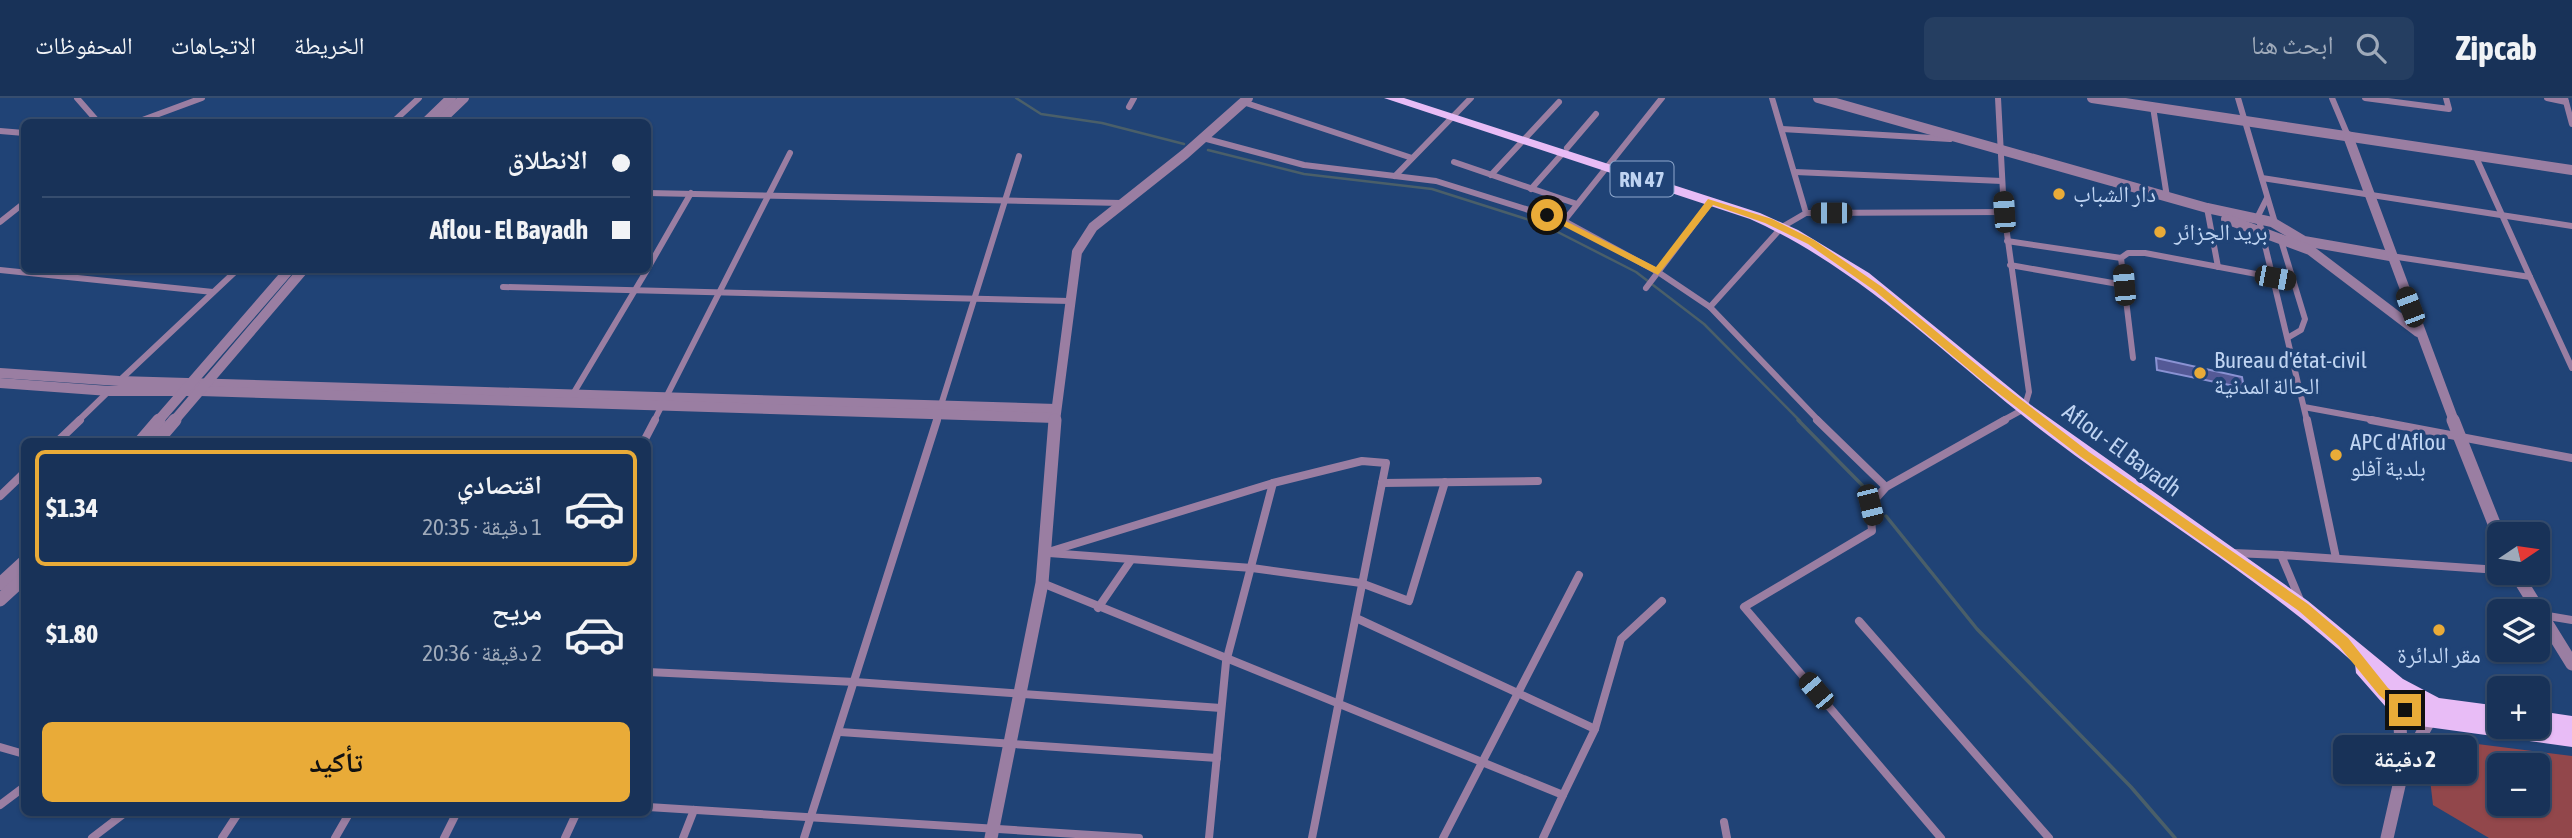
<!DOCTYPE html>
<html lang="ar">
<meta charset="utf-8">
<style>
:root{--surface:#183258;--page:#253e61;--text:#f1f3f6;--muted:#9faaba;--line:#364d6e;--accent:#e9ab38}
body{margin:0;font-family:"Asap Condensed","Noto Naskh Arabic",sans-serif;background:var(--page);color:var(--text);direction:rtl;height:100vh;display:flex;flex-direction:column;font-size:26px;white-space:nowrap}
*{box-sizing:border-box;margin:0}
p{font-size:23px;color:var(--muted)}
.icon{flex:none;width:38px;height:38px;fill:none;stroke:currentColor;stroke-width:2;stroke-linecap:round;stroke-linejoin:round}
.map{position:relative;flex:1;overflow:hidden;direction:ltr}
.drawer{position:absolute;left:21px;top:340px;width:630px;height:378px;display:flex;flex-direction:column;background:var(--surface);border-radius:10px;box-shadow:0 2px 5px #0004,0 0 0 2px var(--line);direction:rtl}
.drawer>*{flex:none}
.guide{position:absolute;left:21px;top:21px;width:630px;height:154px;border-radius:10px;box-shadow:0 2px 5px #0004,0 0 0 2px var(--line);direction:rtl;display:grid;align-content:center;height:154px;padding:0 21px;background:var(--surface)}
.needle{width:46px;rotate:77deg}
.fabs{position:absolute;left:2487px;top:424px;display:grid;gap:14px}
.fabs a{display:grid;place-items:center;width:63px;height:63px;border-radius:10px;background:var(--surface);box-shadow:0 2px 5px #0004,0 0 0 2px var(--line);font-size:35px}
.end{position:absolute;width:32px;height:32px;margin:-16px;border:9px solid #e9ab38;background:#111;box-shadow:0 0 0 4px #111}
.from{border-radius:50%}
.bubble{position:absolute;height:49px;border-radius:10px;background:var(--surface);box-shadow:0 2px 5px #0004,0 0 0 2px var(--line);font-size:23px;font-weight:700;line-height:49px;text-align:center;direction:rtl}
.car{position:absolute;width:21px;height:42px;margin:-21px -10px;border-radius:9px;box-shadow:0 0 5px 2px #0007;background:linear-gradient(#222 24%,#8ab4d8 0 40%,#222 0 76%,#8ab4d8 0 86%,#222 0)}
.guide b{display:flex;align-items:center;gap:24px;height:66px;font-size:26px}
.guide b+b{border-top:2px solid var(--line)}
.guide i{width:18px;height:18px;background:var(--text)}
ul{padding:12px 0 0;list-style:none}
li{display:flex;align-items:center;gap:21px;height:116px;margin:0 14px 10px;padding:0 7px;border:4px solid transparent;border-radius:10px}
li div{flex:1}
li b{display:block;font-size:26px}
li em{font-style:normal;font-weight:700}
li.active{border-color:var(--accent)}
li>.icon{width:63px;height:63px;stroke-width:1.5}
.primary-button{display:flex;gap:14px;margin-top:auto;padding:14px 21px}
.primary-button a{flex:1;height:80px;border-radius:10px;background:var(--accent);color:#111;font-size:28px;font-weight:700;line-height:80px;text-align:center}
header{display:flex;align-items:center;gap:42px;box-sizing:border-box;height:98px;padding:0 35px;background:var(--surface);border-bottom:2px solid var(--line)}
header strong{font-size:33px}
nav{display:flex;gap:38px;margin-inline-start:auto;font-size:24px}
.search{width:490px;height:63px;background:var(--page);display:flex;align-items:center;gap:18px;box-sizing:border-box;padding:0 24px;border-radius:10px;color:var(--muted);font-size:26px}
.map>svg:first-child{display:block}
.green{fill:#92474b;fill-rule:evenodd}
.lines{fill:none;stroke-linecap:round;stroke-linejoin:round}
.stream-far1{stroke:#4a5f69;stroke-width:2.5}
.stream{stroke:#4a5f69;stroke-width:3.5}
.building{fill:#545996;stroke:#8a92d3;stroke-width:2}
.minor-far1{stroke:#9a7ea2;stroke-width:6}
.minor{stroke:#9a7ea2;stroke-width:8}
.tertiary-far1{stroke:#9a7ea2;stroke-width:10}
.tertiary{stroke:#9a7ea2;stroke-width:13}
.primary{fill:#e8bcf6;fill-rule:evenodd}
.route{fill:#e9ab38}
.poi-dot{fill:#e9ab38;stroke:#204376;stroke-width:2.5}
.labels{text-anchor:middle;dominant-baseline:central;stroke-width:7;stroke-linejoin:round;paint-order:stroke}
.shield{fill:#204376;stroke:#8fa8cd;stroke-width:2}
.shield-label{font-size:21px;font-weight:bold;fill:#bfd4f2}
.poi-label{font-size:23px;fill:#bfd4f2;stroke:#204376;text-anchor:start}
.street-label{font-size:23px;fill:#bfd4f2;stroke:#204376}
</style>
<header>
<strong>Zipcab</strong>
<div class="search"><svg class="icon" aria-label="search" viewBox="0 0 24 24"><circle cx="10" cy="10" r="6"/><path d="M15 15l6 6"/></svg>ابحث هنا</div>
<nav><a>الخريطة</a><a>الاتجاهات</a><a>المحفوظات</a></nav>
</header>
<div class="map">
<svg width="2572" height="740" viewBox="0 0 2572 740">
<rect width="100%" height="100%" fill="#204376"/>
<path class="green" d="M 2446,642 L 2572,658 L 2572,740 L 2489,740 L 2433,707 L 2427,655 ZM 2499,667 L 2538,667 L 2538,705 L 2499,705 Z"/>
<g class="lines">
<g class="stream-far1">
<polyline points="1016,0 1041,16 1102,25 1184,46"/>
<polyline points="1208,52 1304,76 1432,91 1542,126 1636,174 1704,226 1800,323"/>
</g>
<g class="stream">
<polyline points="1798,322 1863,388"/>
<polyline points="1886,418 1977,531 2131,689 2175,740"/>
</g>
</g>
<polygon class="building" points="2156,260 2242,279 2244,290 2157,272"/>
<g class="lines">
<g class="minor-far1">
<polyline points="77,0 98,24"/>
<polyline points="1998,0 2004,114 2029,294 2024,311 2002,323"/>
<polyline points="2238,0 2276,128"/>
<polyline points="2332,0 2348,38"/>
<polyline points="2365,0 2449,11 2446,0"/>
<polyline points="2547,0 2566,4"/>
<polyline points="2565,0 2572,26"/>
<polyline points="1243,4 1412,60"/>
<polyline points="1129,9 1134,0"/>
<polyline points="2153,9 2167,99"/>
<polyline points="137,24 202,0"/>
<polyline points="393,24 419,0"/>
<polyline points="1782,31 1950,41"/>
<polyline points="0,33 24,35"/>
<polyline points="1203,40 1304,67 1436,83 1564,123 1658,174 1710,209 1819,323"/>
<polyline points="1567,50 1596,16"/>
<polyline points="2475,57 2530,179"/>
<polyline points="1454,64 1577,106"/>
<polyline points="1795,74 2002,83"/>
<polyline points="1491,77 1559,4"/>
<polyline points="1395,78 1471,0"/>
<polyline points="2262,80 2572,128"/>
<polyline points="1531,91 1562,56"/>
<polyline points="648,95 1122,105"/>
<polyline points="2267,100 2258,118 2307,323"/>
<polyline points="2207,110 2218,169"/>
<polyline points="1806,115 2004,114"/>
<polyline points="1564,123 1662,0"/>
<polyline points="0,124 24,105"/>
<polyline points="2280,139 2305,221 2301,232 2289,239"/>
<polyline points="2007,143 2121,160"/>
<polyline points="2391,158 2530,179 2572,270"/>
<polyline points="2010,167 2124,187"/>
<polyline points="648,170 691,95"/>
<polyline points="0,172 213,194"/>
<polyline points="503,189 1070,203"/>
<polyline points="1646,190 1711,104"/>
<polyline points="1710,209 1782,129 1806,115 1772,0"/>
<polyline points="2133,260 2121,160 2128,155 2145,155 2293,183"/>
<polyline points="118,284 237,172"/>
<polyline points="573,296 647,172"/>
<polyline points="2304,309 2380,323"/>
<polyline points="78,323 110,292"/>
<polyline points="654,323 790,55"/>
<polyline points="936,323 1019,58"/>
</g>
<g class="minor">
<polyline points="1817,322 1886,389"/>
<polyline points="2307,322 2336,460"/>
<polyline points="2371,322 2572,360"/>
<polyline points="58,343 80,322"/>
<polyline points="644,343 655,322"/>
<polyline points="1382,385 1538,383"/>
<polyline points="0,398 24,375"/>
<polyline points="1045,455 1273,385 1362,363 1386,365 1312,740"/>
<polyline points="1049,455 1252,470 1361,485 1409,503 1445,384"/>
<polyline points="2233,455 2281,457"/>
<polyline points="1042,485 1563,697 1543,740"/>
<polyline points="2300,502 2281,457 2499,472"/>
<polyline points="1098,510 1131,462"/>
<polyline points="2542,517 2572,522"/>
<polyline points="1356,520 1595,631"/>
<polyline points="1859,523 2049,740"/>
<polyline points="648,574 855,584 1221,610"/>
<polyline points="840,634 1217,660"/>
<polyline points="0,649 24,656"/>
<polyline points="1563,697 1595,631 1621,541 1662,503"/>
<polyline points="0,707 24,689"/>
<polyline points="648,709 1139,740"/>
<polyline points="1724,724 1727,740"/>
<polyline points="92,740 126,714"/>
<polyline points="222,740 239,714"/>
<polyline points="335,740 350,714"/>
<polyline points="444,740 457,714"/>
<polyline points="565,740 577,714"/>
<polyline points="683,740 694,712"/>
<polyline points="804,740 937,322"/>
<polyline points="1209,740 1226,564 1273,385"/>
<polyline points="1443,740 1579,477"/>
<polyline points="1941,740 1744,509 1872,433 1870,407 1886,389 2005,322"/>
</g>
<g class="tertiary-far1">
<polyline points="1818,0 2207,110 2272,124 2304,143 2390,158"/>
<polyline points="2092,0 2572,72"/>
<polyline points="426,24 451,0"/>
<polyline points="439,24 464,0"/>
<polyline points="2348,38 2454,323"/>
<polyline points="2226,121 2310,152 2418,234"/>
<polyline points="0,275 119,283 1056,311"/>
<polyline points="0,285 109,293 200,293 1055,320"/>
<polyline points="158,323 289,172"/>
<polyline points="174,323 303,172"/>
<polyline points="1055,323 1077,154 1093,129 1185,56 1248,0"/>
</g>
<g class="tertiary">
<polyline points="2453,322 2499,438"/>
<polyline points="141,343 159,322"/>
<polyline points="157,343 175,322"/>
<polyline points="2515,474 2572,566"/>
<polyline points="0,486 24,464"/>
<polyline points="0,502 24,480"/>
<polyline points="2403,670 2400,629 2410,607"/>
<polyline points="991,740 1042,485 1055,322"/>
<polyline points="2387,740 2403,670 2429,623 2427,613"/>
</g>
<path class="primary" d="M 1384,0 L 1404,0 L 1760,115 L 1798,132 L 1869,175 L 2031,307 L 2308,503 L 2403,581 L 2439,600 L 2499,608 L 2499,628 L 2538,628 L 2538,613 L 2572,618 L 2572,649 L 2413,627 L 2385,608 L 2356,575 L 2355,566 C 2260,480 2150,415 2049,338 C 1950,263 1864,172 1750,121 Z"/>
</g>
<polygon class="route" points="1708,101 1772,121 1814,142 1882,189 1993,280 2089,354 2308,506 2348,540 2388,590 2410,608 2410,616 2400,616 2379,597 2339,548 2299,513 2081,359 1985,285 1875,193 1808,146 1765,125 1713,107 1658,177 1542,117 1550,115 1656,169"/>
<g class="poi-dot">
<circle cx="2059" cy="96" r="7"/>
<circle cx="2160" cy="134" r="7"/>
<circle cx="2200" cy="275" r="7"/>
<circle cx="2336" cy="357" r="7"/>
<circle cx="2439" cy="532" r="7"/>
</g>
<g class="labels">
<rect class="shield" x="1610.5" y="63.5" width="63" height="35" rx="5"/>
<g class="shield-label">
<text x="1642" y="81">RN 47</text>
</g>
<g class="poi-label">
<text x="2073" y="96">دار الشباب</text>
<text x="2174" y="134">بريد الجزائر</text>
<text x="2214" y="262">Bureau d'état-civil<tspan x="2214" dy="26">الحالة المدنية</tspan></text>
<text x="2350" y="344">APC d'Aflou<tspan x="2350" dy="26">بلدية آفلو</tspan></text>
<text x="2439" y="557" text-anchor="middle">مقر الدائرة</text>
</g>
<g class="street-label">
<text transform="translate(2122 352) rotate(36)">Aflou - El Bayadh</text>
</g>
</g>
</svg>
<div class="fabs">
<a><svg class="needle" viewBox="-14 -14 28 28"><path d="M0-13l5 13h-10z" fill="#e53935"/><path d="M0 13l5-13h-10z" fill="#9faaba"/></svg></a>
<a><svg class="icon" aria-label="layers" viewBox="0 0 24 24"><path d="M12 4l9 5-9 5-9-5zM3 14l9 5 9-5"/></svg></a>
<a>+</a>
<a>−</a>
</div>
<i class="end from" style="left:1547px;top:117px"></i>
<i class="end" style="left:2405px;top:612px"></i>
<div class="bubble" style="left:2333px;top:637px;width:144px">2 دقيقة</div>
<i class="car" style="left:2004px;top:114px;rotate:356deg"></i>
<i class="car" style="left:1831px;top:115px;rotate:270deg"></i>
<i class="car" style="left:2275px;top:180px;rotate:101deg"></i>
<i class="car" style="left:2124px;top:187px;rotate:355deg"></i>
<i class="car" style="left:2410px;top:209px;rotate:339deg"></i>
<i class="car" style="left:1870px;top:407px;rotate:166deg"></i>
<i class="car" style="left:1816px;top:593px;rotate:320deg"></i>
<div class="guide">
<b><i class="from"></i>الانطلاق</b>
<b><i></i>Aflou - El Bayadh</b>
</div>
<section class="drawer">
<ul>
<li class="active"><svg class="icon" aria-label="car" viewBox="0 0 24 24"><path d="M5 17H2v-5l4-1 3-4h7l3 4 3 1v5h-3M9 17h6M6 11h13"/><circle cx="7" cy="17" r="2"/><circle cx="17" cy="17" r="2"/></svg><div><b>اقتصادي</b><p>1 دقيقة · 20:35</p></div><em>$1.34</em></li>
<li><svg class="icon" aria-label="car" viewBox="0 0 24 24"><path d="M5 17H2v-5l4-1 3-4h7l3 4 3 1v5h-3M9 17h6M6 11h13"/><circle cx="7" cy="17" r="2"/><circle cx="17" cy="17" r="2"/></svg><div><b>مريح</b><p>2 دقيقة · 20:36</p></div><em>$1.80</em></li>
</ul>
<div class="primary-button"><a>تأكيد</a></div>
</section>
</div>
